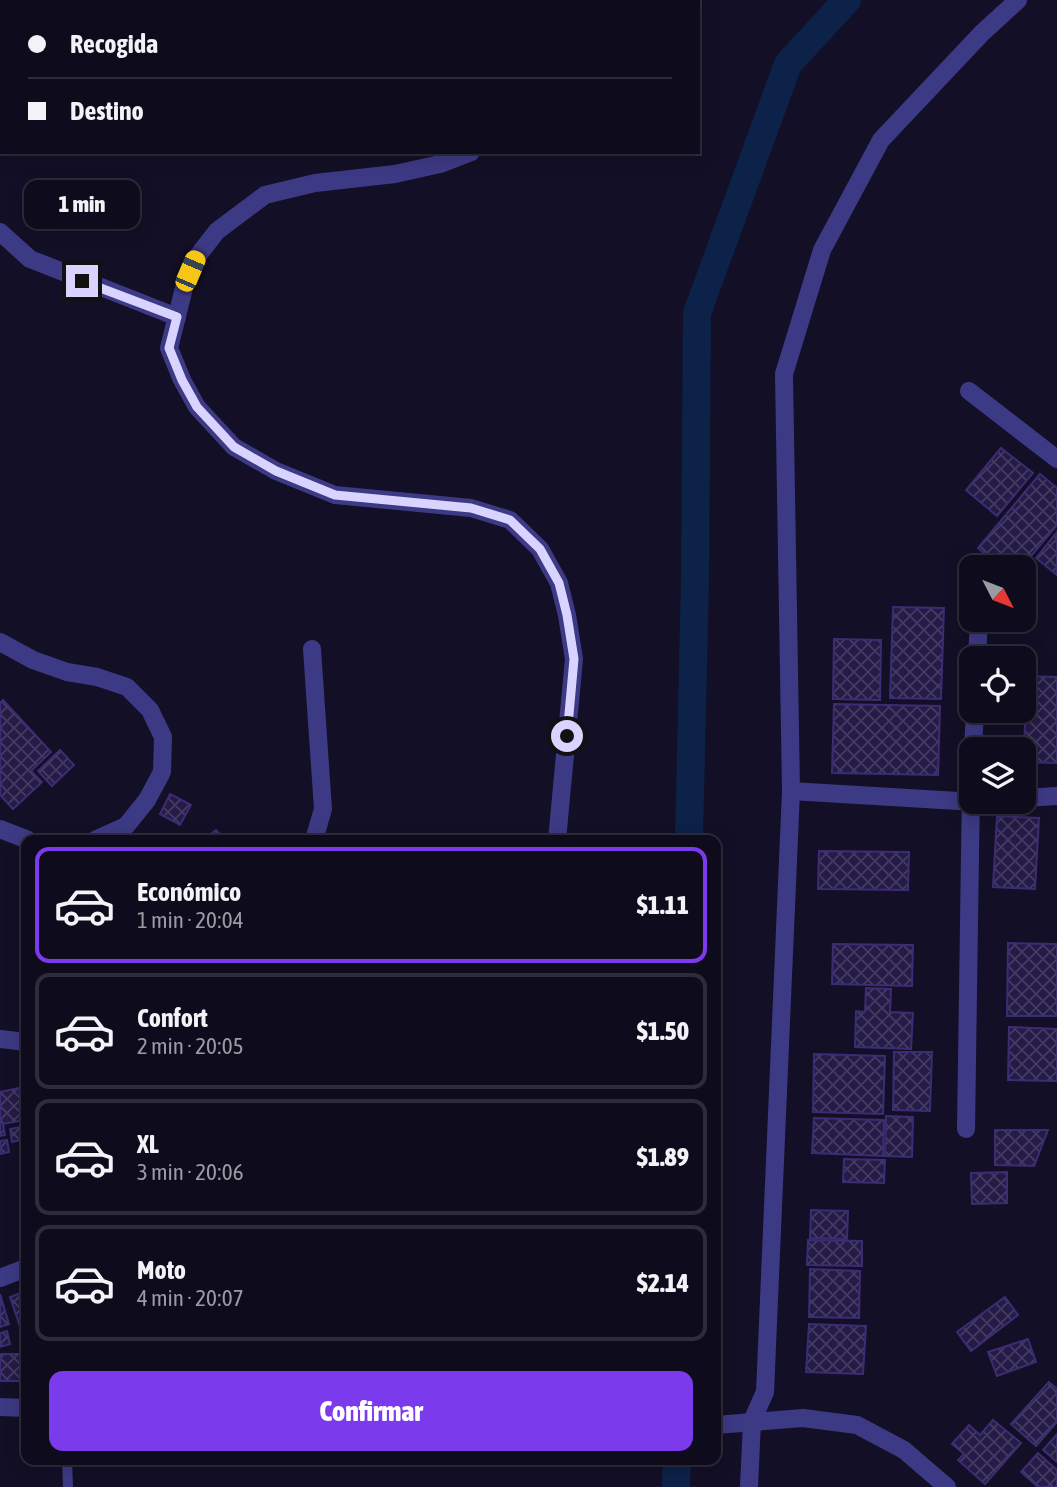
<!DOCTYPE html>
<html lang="es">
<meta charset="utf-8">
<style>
:root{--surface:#0e0b1c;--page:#1c1929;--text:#f1f3f6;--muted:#9b9ba3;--line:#2e2b3b;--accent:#7c3aed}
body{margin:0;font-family:"Asap Condensed",sans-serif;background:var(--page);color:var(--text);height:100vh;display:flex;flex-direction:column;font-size:26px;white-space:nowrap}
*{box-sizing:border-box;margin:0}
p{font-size:23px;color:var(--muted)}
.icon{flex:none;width:38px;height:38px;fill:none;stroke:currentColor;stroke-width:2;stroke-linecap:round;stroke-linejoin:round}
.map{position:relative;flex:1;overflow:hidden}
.panel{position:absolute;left:21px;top:835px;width:700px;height:630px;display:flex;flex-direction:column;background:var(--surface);border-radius:14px;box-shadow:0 4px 18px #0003,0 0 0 2px var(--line)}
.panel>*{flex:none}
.hud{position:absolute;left:0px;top:0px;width:700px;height:154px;box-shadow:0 4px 18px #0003,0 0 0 2px var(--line);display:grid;align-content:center;height:154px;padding:0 28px;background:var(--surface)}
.needle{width:46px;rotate:132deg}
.tools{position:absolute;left:959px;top:555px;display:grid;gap:14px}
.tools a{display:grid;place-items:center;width:77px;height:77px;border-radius:14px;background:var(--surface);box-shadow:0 4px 18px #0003,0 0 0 2px var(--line);font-size:35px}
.end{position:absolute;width:32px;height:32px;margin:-16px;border:9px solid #d9d4ff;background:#111;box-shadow:0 0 0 4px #111}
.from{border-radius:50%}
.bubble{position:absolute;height:49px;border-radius:14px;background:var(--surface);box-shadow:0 4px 18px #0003,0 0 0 2px var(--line);font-size:23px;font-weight:800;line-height:49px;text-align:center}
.car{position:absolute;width:21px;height:42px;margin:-21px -10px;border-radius:9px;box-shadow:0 0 5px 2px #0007;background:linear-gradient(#f5c518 24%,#345 0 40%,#f5c518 0 76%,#345 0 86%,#f5c518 0)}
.hud b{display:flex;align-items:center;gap:24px;height:66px;font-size:26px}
.hud b+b{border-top:2px solid var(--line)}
.hud i{width:18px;height:18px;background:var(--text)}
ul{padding:12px 0 0;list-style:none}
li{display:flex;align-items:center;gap:21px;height:116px;margin:0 14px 10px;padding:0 14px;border:4px solid var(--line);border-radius:14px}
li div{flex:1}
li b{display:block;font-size:26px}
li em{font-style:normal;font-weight:800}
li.on{border-color:var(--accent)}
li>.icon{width:63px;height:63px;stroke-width:1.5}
.action{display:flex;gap:14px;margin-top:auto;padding:14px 28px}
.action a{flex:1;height:80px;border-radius:14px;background:var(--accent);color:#fff;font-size:28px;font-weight:800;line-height:80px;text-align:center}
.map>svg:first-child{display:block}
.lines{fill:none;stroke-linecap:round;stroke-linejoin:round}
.canal{stroke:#0c2248;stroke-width:28}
.building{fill:url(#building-cross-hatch);stroke:#3b2d73;stroke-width:2}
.lane{stroke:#3d3a85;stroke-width:10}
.street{stroke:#3d3a85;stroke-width:18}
.route{stroke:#d9d4ff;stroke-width:9}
</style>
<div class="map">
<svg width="1057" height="1487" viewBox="0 0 1057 1487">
<defs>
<pattern id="building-cross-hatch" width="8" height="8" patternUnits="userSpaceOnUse" patternTransform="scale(1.75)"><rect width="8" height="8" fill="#241b47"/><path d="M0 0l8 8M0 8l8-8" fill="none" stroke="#433b63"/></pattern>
</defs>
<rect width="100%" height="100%" fill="#130f26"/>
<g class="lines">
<g class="canal">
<polyline points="689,840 695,578 697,313 788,64 847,0"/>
<polyline points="676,1487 677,1460"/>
</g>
</g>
<g class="building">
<polygon points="1001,448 1033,473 997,516 966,490"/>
<polygon points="1040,474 1057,488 1057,525 1022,567 1000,567 978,548"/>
<polygon points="1057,532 1057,575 1036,558"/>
<polygon points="893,607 944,608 941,699 890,698"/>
<polygon points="834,639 881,640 880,700 833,699"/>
<polygon points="1026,676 1057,677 1057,763 1024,762"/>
<polygon points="3,700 51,752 31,771 42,782 13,809 0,795 0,703"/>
<polygon points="834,704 940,706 938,775 832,773"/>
<polygon points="60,750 74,765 52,786 38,771"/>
<polygon points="170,794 191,805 180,825 160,814"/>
<polygon points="997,816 1039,818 1035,889 993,887"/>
<polygon points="216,830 223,838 204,840"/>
<polygon points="819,851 909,852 908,890 818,889"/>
<polygon points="1008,943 1057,944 1057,1016 1007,1016"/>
<polygon points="833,944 913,945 912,986 832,984"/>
<polygon points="866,988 891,989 890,1012 913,1013 911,1049 855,1047 856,1011 865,1012"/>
<polygon points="1009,1027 1057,1029 1057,1081 1008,1080"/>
<polygon points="894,1052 932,1052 930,1111 893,1110"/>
<polygon points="814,1054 885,1056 883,1114 813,1112"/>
<polygon points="19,1088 24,1120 3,1124 5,1135 0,1136 0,1092"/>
<polygon points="886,1116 913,1117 912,1157 885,1156"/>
<polygon points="814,1118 884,1120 883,1156 812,1153"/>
<polygon points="26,1126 26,1139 12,1142 10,1129"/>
<polygon points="995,1130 1048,1130 1034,1166 995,1165"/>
<polygon points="7,1140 9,1152 0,1154 0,1141"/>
<polygon points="844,1159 885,1160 884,1183 843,1182"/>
<polygon points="1007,1172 1007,1203 972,1204 971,1173"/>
<polygon points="811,1210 848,1211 847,1239 810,1238"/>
<polygon points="808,1240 862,1241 862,1266 807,1265"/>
<polygon points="810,1269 860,1271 859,1318 809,1317"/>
<polygon points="26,1291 26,1344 10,1297"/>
<polygon points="0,1294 9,1324 0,1327"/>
<polygon points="1005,1297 1018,1315 971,1351 957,1332"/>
<polygon points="809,1324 866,1326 863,1374 806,1372"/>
<polygon points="7,1331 10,1344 0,1347 0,1333"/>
<polygon points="1028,1339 1036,1362 997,1376 988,1352"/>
<polygon points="0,1354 24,1354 25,1381 0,1381"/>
<polygon points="1049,1382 1057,1389 1057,1422 1036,1446 1011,1424"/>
<polygon points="993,1420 1021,1443 985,1484 958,1460 964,1454 952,1444 969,1425 980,1435"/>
<polygon points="1057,1434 1057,1462 1043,1450"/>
<polygon points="1038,1453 1057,1470 1057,1487 1038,1487 1021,1472"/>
</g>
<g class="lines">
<polyline class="lane" points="67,1460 68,1487"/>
<g class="street">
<polyline points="543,0 544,2"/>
<polyline points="0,140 2,137"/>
<polyline points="471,152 440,164 395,174 315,183 265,195 217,231 196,258 185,284 169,348 182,380 197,407 234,447 276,471 335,495 471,508 510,520 540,549 559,583 567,615 574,659 557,840"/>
<polyline points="0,232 30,259 177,317"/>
<polyline points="969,391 1057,459"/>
<polyline points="0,642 33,660 67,672 97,677 127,687 150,710 163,737 162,772 147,800 126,826 95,840"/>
<polyline points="312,649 323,809 314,840"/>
<polyline points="977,658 979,620"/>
<polyline points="973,749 975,710"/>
<polyline points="791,791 975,802"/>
<polyline points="1024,798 1057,796"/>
<polyline points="0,829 28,840"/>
<polyline points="0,1039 26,1042"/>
<polyline points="966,1129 971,787"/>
<polyline points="0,1278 26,1268"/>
<polyline points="0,1407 26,1408"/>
<polyline points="716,1425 803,1418 857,1425 904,1450 947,1487"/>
<polyline points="749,1487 752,1421 765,1392 791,791 784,374 822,250 881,140 982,33 1018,0"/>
</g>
</g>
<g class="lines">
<polyline class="route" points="82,281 177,317 169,348 182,380 197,407 234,447 276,471 335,495 471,508 510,520 540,549 559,583 567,615 574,659 567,736"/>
</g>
</svg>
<div class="tools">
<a><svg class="needle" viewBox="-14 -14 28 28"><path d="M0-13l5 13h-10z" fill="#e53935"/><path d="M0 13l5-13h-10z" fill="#9b9ba3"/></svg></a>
<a><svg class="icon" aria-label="locate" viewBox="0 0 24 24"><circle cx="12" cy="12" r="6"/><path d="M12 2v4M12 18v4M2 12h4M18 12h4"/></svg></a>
<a><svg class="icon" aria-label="layers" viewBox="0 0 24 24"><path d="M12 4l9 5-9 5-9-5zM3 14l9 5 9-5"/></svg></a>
</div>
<i class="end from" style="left:567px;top:736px"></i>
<i class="end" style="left:82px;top:281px"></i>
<div class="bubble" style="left:24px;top:180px;width:116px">1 min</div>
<i class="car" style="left:190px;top:271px;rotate:23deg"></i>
<div class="hud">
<b><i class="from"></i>Recogida</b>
<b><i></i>Destino</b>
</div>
<section class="panel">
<ul>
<li class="on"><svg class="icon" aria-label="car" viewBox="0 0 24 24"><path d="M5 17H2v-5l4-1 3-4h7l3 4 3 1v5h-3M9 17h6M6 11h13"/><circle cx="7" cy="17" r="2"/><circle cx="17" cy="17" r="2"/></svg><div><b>Económico</b><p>1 min · 20:04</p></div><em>$1.11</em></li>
<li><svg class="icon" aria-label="car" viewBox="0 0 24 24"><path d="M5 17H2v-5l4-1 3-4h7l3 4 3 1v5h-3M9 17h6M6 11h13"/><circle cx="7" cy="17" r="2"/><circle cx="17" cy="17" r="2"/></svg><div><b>Confort</b><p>2 min · 20:05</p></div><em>$1.50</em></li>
<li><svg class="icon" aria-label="car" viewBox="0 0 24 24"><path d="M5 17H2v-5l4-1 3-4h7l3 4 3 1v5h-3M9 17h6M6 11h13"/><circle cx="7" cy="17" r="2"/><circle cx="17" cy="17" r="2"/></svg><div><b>XL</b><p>3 min · 20:06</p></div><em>$1.89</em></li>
<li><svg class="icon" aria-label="car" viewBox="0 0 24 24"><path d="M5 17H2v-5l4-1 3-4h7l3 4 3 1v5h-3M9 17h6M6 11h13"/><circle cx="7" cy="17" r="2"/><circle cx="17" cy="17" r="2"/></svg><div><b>Moto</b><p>4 min · 20:07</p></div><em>$2.14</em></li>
</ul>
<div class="action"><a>Confirmar</a></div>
</section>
</div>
